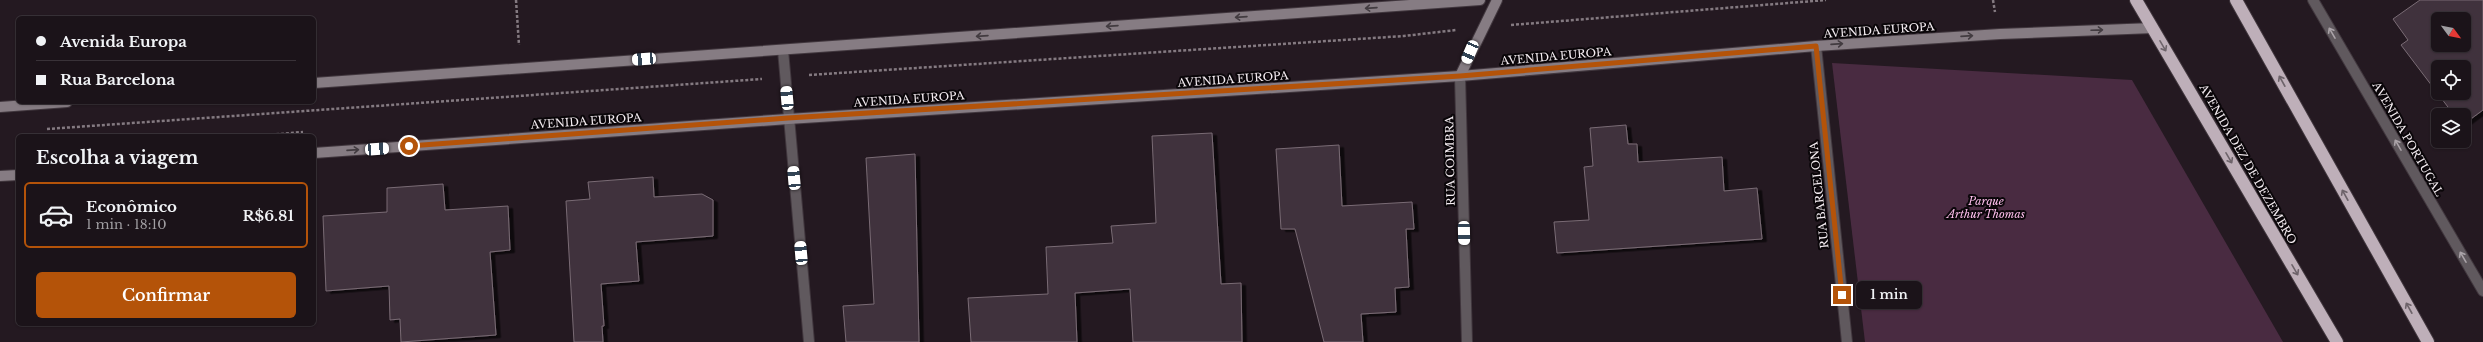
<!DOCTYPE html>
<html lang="pt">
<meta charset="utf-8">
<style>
:root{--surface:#1b1319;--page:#282026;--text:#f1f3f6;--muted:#a09ea2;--line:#393238;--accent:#b45309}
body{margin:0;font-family:"Libre Baskerville",serif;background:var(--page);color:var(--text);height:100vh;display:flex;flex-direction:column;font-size:15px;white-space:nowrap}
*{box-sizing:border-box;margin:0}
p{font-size:13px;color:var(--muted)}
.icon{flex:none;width:22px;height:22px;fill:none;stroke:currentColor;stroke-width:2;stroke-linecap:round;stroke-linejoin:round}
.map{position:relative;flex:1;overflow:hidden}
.details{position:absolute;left:16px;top:134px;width:300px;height:192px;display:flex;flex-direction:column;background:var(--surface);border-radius:6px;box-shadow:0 1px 3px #0004,0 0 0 1px var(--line)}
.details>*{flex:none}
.guide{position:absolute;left:16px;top:16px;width:300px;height:88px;border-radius:6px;box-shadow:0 1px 3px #0004,0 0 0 1px var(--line);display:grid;align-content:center;height:88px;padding:0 20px;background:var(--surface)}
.needle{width:26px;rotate:122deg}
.controls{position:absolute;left:2431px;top:12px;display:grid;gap:8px}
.controls a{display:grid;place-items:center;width:40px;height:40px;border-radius:6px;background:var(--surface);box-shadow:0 1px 3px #0004,0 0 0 1px var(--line);font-size:20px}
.end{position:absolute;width:18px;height:18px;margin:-9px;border:5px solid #b45309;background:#fff;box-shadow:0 0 0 2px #fff}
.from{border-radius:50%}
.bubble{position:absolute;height:28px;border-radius:6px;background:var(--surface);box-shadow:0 1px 3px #0004,0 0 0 1px var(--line);font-size:13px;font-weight:600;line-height:28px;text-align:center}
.car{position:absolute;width:12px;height:24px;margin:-12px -6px;border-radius:5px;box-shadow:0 0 3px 1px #0007;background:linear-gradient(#fff 24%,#345 0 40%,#fff 0 76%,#345 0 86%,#fff 0)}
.guide b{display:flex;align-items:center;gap:14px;height:38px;font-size:15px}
.guide b+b{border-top:1px solid var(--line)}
.guide i{width:10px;height:10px;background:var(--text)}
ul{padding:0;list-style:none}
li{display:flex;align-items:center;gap:12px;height:66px;margin:0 8px 6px;padding:0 12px;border:2px solid var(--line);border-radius:6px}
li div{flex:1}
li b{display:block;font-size:15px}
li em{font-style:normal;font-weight:600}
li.current{border-color:var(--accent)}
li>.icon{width:36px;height:36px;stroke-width:1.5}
h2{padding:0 20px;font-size:18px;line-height:48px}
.cta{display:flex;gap:8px;margin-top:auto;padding:8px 20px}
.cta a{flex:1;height:46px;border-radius:6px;background:var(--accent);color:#fff;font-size:16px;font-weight:600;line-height:46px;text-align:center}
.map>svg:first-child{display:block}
.green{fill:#492b41}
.building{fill:#3f333c;stroke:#7a6b75;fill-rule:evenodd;filter:url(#shadow)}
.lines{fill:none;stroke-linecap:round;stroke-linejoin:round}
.street-casing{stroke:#41373e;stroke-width:12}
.secondary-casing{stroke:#41373e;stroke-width:12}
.highway-casing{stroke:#41373e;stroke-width:14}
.path{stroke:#847a81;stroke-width:2.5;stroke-dasharray:3 2;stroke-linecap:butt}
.street{stroke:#60595e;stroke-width:10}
.secondary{stroke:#867c83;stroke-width:10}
.highway{stroke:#beafb9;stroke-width:12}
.oneway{stroke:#423b40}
.oneway2{stroke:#aaa3a8}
.oneway3{stroke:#6d636a}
.route{stroke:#b45309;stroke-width:5}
.labels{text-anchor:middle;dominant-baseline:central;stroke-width:4;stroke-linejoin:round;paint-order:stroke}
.street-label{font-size:11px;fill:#f5edf2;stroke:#0a0609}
.park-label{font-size:11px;font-style:italic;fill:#febeec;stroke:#0a0609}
</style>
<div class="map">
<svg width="2483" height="342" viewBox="0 0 2483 342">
<defs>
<filter id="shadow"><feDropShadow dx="4.5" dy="2.5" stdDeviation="0" flood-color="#0009"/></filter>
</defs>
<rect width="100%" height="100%" fill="#241921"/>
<polygon class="green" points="1832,63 2132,80 2283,342 1865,342"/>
<g class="building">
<path d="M 2420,0 L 2483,0 L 2483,110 L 2464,124 L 2464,115 L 2454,115 L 2401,45 L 2408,40 L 2393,19 ZM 2438,19 L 2464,19 L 2464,45 L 2438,45 ZM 2438,67 L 2464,67 L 2464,93 L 2438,93 Z"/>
<polygon points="1626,125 1628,144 1637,144 1638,162 1722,157 1724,191 1757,188 1762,239 1557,253 1554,222 1589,220 1584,167 1593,166 1590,128"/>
<polygon points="1212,133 1221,284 1241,283 1242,342 1133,342 1130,289 1075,293 1077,342 971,342 968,298 1048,294 1046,247 1113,243 1111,226 1156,223 1152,136"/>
<polygon points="1339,145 1342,206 1412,202 1414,229 1406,229 1409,287 1395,288 1396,312 1361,314 1363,342 1324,342 1295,229 1281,229 1276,149"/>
<polygon points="915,154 919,342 846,342 843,306 874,304 866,158"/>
<polygon points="653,177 654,197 702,194 713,200 713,236 636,242 639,281 601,284 604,326 602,326 603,342 574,342 566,201 590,199 588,182"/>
<polygon points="443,184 445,210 508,206 510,250 490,252 496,335 401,342 400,319 390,320 389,286 326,291 323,216 387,212 387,188"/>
</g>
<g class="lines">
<defs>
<g id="street">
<polyline points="2313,0 2483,291"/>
<polyline points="1816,46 1847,342"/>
<polyline points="783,50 809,342"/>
<polyline points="1460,76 1467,342"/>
</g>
<g id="secondary">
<polyline points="1460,76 1497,0"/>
<polyline points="314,83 1480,0"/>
<polyline points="0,107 67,102"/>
<polyline points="314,153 788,119 1460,76 1816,46 2000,34 2153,28"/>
<polyline points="0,176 18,175"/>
</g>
<g id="highway">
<polyline points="2136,0 2337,342"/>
<polyline points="2236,0 2428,342"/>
</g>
</defs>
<use href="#street" class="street-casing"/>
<use href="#secondary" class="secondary-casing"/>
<use href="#highway" class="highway-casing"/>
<g class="path">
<polyline points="516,0 519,45"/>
<polyline points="1993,0 1995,12"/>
<polyline points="1511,25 1826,0"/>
<polyline points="809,75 1404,36 1456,30"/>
<polyline points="47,129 762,79"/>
<polyline points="256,136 303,132"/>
</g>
<use href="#street" class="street"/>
<use href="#secondary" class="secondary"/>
<use href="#highway" class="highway"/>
</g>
<defs><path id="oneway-shaft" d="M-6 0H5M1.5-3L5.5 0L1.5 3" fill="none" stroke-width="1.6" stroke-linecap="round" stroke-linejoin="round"/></defs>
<g class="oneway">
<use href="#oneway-shaft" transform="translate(1371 8) rotate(176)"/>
<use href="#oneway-shaft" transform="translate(1241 17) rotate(176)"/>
<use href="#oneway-shaft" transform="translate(1112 26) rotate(176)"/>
<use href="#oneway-shaft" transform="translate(2097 30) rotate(-2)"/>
<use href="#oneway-shaft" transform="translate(982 36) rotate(176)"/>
<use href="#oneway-shaft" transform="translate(1967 36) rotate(-4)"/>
<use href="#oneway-shaft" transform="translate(1837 44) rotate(-4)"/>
<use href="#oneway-shaft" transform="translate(353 150) rotate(-4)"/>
</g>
<g class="oneway2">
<use href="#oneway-shaft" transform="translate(2332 33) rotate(-120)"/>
<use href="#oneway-shaft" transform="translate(2398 145) rotate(-120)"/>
<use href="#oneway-shaft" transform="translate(2463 257) rotate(-120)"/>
</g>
<g class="oneway3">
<use href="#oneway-shaft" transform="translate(2163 46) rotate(60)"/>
<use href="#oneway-shaft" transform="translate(2282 81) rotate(-119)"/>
<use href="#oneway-shaft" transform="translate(2229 158) rotate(60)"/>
<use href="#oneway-shaft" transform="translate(2345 195) rotate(-119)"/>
<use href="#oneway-shaft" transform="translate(2295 270) rotate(60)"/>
<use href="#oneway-shaft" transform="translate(2409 308) rotate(-119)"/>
</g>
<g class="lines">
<polyline class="route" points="409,146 788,118 1460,76 1816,46 1842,295"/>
</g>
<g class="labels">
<g class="street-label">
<text transform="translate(1879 30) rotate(-4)">AVENIDA EUROPA</text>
<text transform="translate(1556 56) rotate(-5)">AVENIDA EUROPA</text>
<text transform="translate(1233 79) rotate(-4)">AVENIDA EUROPA</text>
<text transform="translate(909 99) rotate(-4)">AVENIDA EUROPA</text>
<text transform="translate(586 121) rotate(-4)">AVENIDA EUROPA</text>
<text transform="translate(2408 139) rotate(60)">AVENIDA PORTUGAL</text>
<text transform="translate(1450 161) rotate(-91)">RUA COIMBRA</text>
<text transform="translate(2248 164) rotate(60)">AVENIDA DEZ DE DEZEMBRO</text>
<text transform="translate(1819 195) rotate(-96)">RUA BARCELONA</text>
</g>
<g class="park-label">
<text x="1986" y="201">Parque<tspan x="1986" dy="13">Arthur Thomas</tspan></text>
</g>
</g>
</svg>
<div class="controls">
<a><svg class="needle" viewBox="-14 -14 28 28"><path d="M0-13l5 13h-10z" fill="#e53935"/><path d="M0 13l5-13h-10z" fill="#a09ea2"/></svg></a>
<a><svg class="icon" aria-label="locate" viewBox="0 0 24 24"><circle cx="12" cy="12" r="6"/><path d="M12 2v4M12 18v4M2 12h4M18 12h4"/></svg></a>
<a><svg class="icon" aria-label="layers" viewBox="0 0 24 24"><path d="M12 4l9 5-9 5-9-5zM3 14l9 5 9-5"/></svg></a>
</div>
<i class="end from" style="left:409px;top:146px"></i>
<i class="end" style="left:1842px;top:295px"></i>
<div class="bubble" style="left:1856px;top:281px;width:66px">1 min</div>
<i class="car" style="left:1470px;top:52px;rotate:203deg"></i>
<i class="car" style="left:644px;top:59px;rotate:266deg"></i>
<i class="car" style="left:787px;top:98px;rotate:355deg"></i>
<i class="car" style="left:377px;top:149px;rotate:86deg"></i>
<i class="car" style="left:794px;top:178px;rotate:355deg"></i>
<i class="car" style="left:1464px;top:233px;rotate:179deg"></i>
<i class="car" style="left:801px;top:253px;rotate:355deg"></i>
<div class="guide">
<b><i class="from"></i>Avenida Europa</b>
<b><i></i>Rua Barcelona</b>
</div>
<section class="details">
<h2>Escolha a viagem</h2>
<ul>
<li class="current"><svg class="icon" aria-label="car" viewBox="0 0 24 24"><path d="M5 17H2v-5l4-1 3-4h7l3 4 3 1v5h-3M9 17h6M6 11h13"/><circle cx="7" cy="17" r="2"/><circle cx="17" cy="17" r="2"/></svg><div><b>Econômico</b><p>1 min · 18:10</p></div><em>R$6.81</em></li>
</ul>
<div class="cta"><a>Confirmar</a></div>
</section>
</div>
